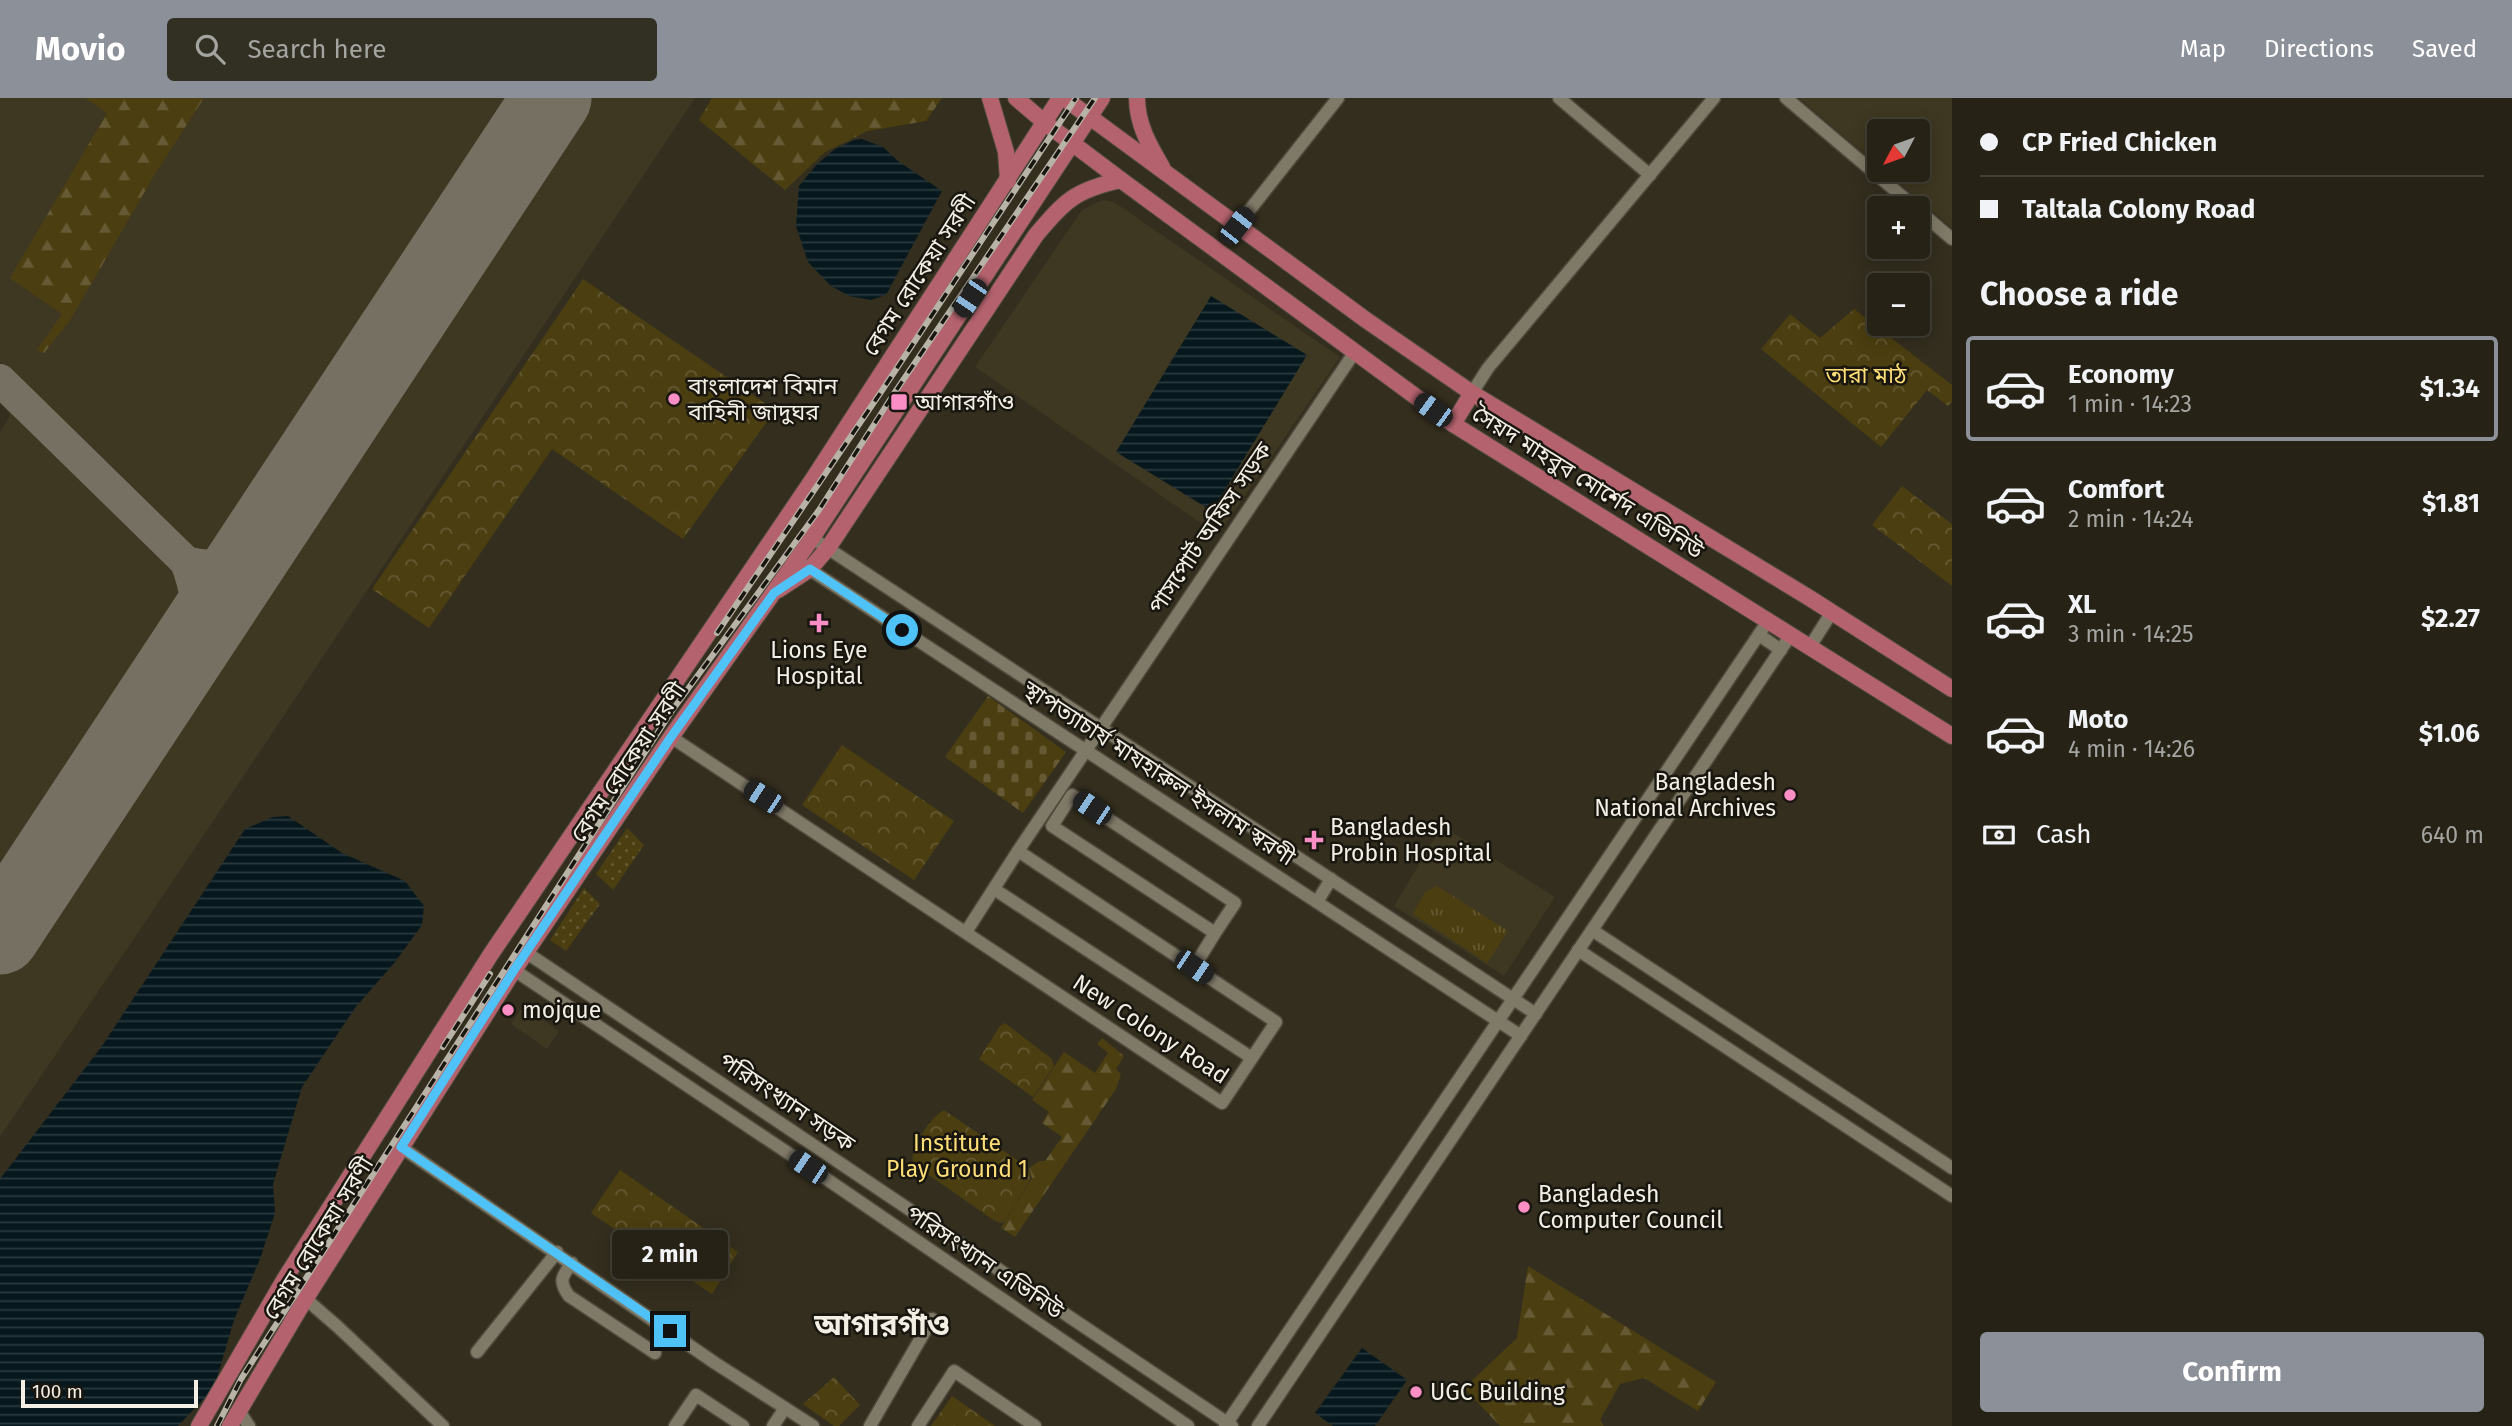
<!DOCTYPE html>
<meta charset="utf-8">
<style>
:root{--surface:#262216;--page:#322f23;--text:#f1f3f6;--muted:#a4a4a1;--line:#423f35;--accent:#8c9099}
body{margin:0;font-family:"Fira Sans","Noto Sans Bengali",sans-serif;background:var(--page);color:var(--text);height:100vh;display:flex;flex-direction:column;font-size:26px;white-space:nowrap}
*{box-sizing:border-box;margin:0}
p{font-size:23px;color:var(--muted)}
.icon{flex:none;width:38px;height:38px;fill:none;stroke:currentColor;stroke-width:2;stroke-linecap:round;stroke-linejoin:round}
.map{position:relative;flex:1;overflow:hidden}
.details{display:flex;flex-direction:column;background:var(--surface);width:560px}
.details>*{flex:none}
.banner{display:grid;align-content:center;height:154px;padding:0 28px;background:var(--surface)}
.needle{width:46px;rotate:229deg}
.fabs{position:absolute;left:1867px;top:21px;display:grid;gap:14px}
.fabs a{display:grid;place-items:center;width:63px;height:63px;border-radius:7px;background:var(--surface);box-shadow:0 4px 18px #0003,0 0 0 2px var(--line);font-size:35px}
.scale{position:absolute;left:21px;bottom:18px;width:177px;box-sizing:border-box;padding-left:7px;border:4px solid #f3efe5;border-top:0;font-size:19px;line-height:24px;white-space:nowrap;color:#f3efe5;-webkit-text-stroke:5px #18160f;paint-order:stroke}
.end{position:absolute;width:32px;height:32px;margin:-16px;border:9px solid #4fc3f7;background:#111;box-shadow:0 0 0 4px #111}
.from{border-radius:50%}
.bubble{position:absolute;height:49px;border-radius:7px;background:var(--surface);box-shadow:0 4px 18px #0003,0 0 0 2px var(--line);font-size:23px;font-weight:700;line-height:49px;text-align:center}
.car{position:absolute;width:21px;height:42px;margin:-21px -10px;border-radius:9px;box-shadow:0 0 5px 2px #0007;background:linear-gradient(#222 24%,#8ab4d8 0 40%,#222 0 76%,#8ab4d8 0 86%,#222 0)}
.banner b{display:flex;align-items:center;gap:24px;height:66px;font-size:26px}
.banner b+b{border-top:2px solid var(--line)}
.banner i{width:18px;height:18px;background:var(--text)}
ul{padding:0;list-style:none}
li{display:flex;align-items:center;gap:21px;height:105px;margin:0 14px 10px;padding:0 14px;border:4px solid transparent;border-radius:7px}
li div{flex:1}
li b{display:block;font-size:26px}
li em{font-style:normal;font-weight:700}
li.selected{border-color:var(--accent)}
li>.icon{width:63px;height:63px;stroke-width:1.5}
h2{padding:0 28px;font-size:32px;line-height:84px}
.pay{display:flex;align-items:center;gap:18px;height:77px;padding:0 28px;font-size:26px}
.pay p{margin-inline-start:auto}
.primary-button{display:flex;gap:14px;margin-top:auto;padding:14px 28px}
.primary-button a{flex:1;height:80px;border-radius:7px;background:var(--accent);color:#fff;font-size:28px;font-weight:700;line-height:80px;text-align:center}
header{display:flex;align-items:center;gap:42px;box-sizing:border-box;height:98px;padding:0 35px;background:var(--accent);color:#fff}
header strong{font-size:33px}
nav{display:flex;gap:38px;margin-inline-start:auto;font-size:24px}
.search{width:490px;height:63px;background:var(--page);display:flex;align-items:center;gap:18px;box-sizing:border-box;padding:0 24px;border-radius:7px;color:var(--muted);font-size:26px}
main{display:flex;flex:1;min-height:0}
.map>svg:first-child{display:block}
.built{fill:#3e3721}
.grass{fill:url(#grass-tufts)}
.forest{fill:url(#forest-firs)}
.cemetery{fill:url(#cemetery-stones)}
.park{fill:url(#park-crowns)}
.garden{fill:url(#garden-dots)}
.water{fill:url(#water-rules)}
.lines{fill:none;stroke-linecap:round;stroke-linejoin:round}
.taxiway{stroke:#757062;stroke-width:32}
.runway{stroke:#757062;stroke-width:79}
.minor-casing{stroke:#4f4a3c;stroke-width:15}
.major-casing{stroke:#4f4a3c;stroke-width:18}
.minor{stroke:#7f7967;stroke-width:12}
.major{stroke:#b4636e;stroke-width:16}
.rail-casing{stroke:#b7b3a7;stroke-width:6}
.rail{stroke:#18160f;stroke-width:3.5;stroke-dasharray:10;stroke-linecap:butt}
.route{stroke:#4fc3f7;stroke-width:9}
.poi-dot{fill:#fb8fc5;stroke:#18160f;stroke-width:2.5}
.labels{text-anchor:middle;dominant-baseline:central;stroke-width:5;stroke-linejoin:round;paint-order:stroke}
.street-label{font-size:23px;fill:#f3efe5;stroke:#18160f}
.park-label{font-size:23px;fill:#fddd76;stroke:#18160f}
.poi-label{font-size:23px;fill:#f3efe5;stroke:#18160f;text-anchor:start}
.district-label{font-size:30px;font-weight:bold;fill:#f3efe5;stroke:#18160f}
</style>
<header>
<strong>Movio</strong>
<div class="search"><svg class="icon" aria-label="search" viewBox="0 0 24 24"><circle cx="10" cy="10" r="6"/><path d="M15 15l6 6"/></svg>Search here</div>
<nav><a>Map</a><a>Directions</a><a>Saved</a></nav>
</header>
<main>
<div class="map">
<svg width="1952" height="1328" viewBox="0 0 1952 1328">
<defs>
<pattern id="grass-tufts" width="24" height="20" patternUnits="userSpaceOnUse" patternTransform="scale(1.75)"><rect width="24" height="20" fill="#4b3e10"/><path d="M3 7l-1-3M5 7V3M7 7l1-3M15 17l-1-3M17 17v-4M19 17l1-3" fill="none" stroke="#655a33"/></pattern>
<pattern id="forest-firs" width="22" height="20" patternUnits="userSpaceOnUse" patternTransform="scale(1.75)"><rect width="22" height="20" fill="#4b3e10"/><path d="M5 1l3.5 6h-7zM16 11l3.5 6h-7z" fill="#655a33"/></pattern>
<pattern id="cemetery-stones" width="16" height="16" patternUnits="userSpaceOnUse" patternTransform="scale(1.75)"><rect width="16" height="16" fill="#4b3e10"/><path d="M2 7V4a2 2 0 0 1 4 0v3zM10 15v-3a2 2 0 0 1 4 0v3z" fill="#655a33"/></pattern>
<pattern id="park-crowns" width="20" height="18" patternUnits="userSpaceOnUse" patternTransform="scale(1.75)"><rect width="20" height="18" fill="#4b3e10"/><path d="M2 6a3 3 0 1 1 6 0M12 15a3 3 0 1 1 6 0" fill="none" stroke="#655a33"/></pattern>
<pattern id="garden-dots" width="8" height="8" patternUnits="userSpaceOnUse" patternTransform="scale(1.75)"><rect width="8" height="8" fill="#4b3e10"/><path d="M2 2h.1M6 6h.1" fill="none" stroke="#655a33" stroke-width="1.8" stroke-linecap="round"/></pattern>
<pattern id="water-rules" width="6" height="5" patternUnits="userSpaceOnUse" patternTransform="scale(1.75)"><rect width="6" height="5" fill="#06181d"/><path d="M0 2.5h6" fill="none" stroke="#2b3a3e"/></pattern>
</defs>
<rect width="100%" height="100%" fill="#332e1e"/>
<g class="built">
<polygon points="0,0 695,0 241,682 0,1039 0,335 10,317 0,306"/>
<polygon points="1799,0 1952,0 1952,130 1884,72 1918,72 1918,33 1880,33 1879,68"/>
<polygon points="1103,102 1114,104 1340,259 1218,437 975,269 1082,112"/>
<polygon points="1442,728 1555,799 1504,878 1394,808"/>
<polygon points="523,908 559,933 547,951 511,926"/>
</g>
<polygon class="grass" points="1437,788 1508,833 1487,865 1413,816 1425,794"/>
<g class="forest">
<polygon points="85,0 204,0 155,76 69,224 44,255 37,252 62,216 10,180 107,15"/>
<polygon points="712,0 942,0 926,23 868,33 825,54 785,92 699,22"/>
<polygon points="1102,940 1124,958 1116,971 1121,976 1116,991 1015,1139 1001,1130 1032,1080 1029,1070 1039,1063 1045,1063 1062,1039 1042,1025 1049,1014 1032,1002 1064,954 1095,975 1108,955 1097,946"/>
<polygon points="1528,1168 1716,1284 1698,1313 1644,1280 1620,1286 1600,1322 1604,1328 1500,1328 1464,1290 1517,1240"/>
</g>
<polygon class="cemetery" points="988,598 1066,654 1023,715 945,659"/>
<g class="park">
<polygon points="583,181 775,312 683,441 552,351 429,530 372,491"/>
<polygon points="1854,211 1952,287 1952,303 1948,308 1927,292 1881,349 1761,251 1790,216 1820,240"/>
<polygon points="1902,388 1952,426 1952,488 1872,427"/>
<polygon points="842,647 954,723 914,782 802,707"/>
<polygon points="1005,925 1052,961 1054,968 1033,999 979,961 1000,928"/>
<path d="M 944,1012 L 1017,1062 L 1031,1075 L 1029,1084 L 1005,1123 L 1000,1125 L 992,1121 L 913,1066 C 909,1050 930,1020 944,1012 Z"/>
<polygon points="620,1072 738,1154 712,1196 591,1115"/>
<polygon points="834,1279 860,1307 839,1328 834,1328 803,1306"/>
<polygon points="952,1298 995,1328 931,1328"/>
</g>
<g class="garden">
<polygon points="627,730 644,747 613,792 596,776"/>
<polygon points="584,790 600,806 566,853 550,842"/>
</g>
<g class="water">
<polygon points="862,41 883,49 898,63 942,93 886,197 871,202 849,198 831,188 808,164 796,128 799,88 817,66 835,51 854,42"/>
<polygon points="1211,198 1307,257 1212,413 1116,354"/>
<polygon points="288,718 342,755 405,783 424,808 422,827 395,864 355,910 302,989 273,1086 275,1115 260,1161 234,1222 214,1290 178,1328 0,1328 0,1081 102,948 245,731 273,719"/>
<polygon points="1362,1250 1407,1282 1375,1328 1333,1328 1315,1315"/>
</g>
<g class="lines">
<g class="taxiway">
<path d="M 0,282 L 186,464 C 208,470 230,470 250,457"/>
<path d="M 186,464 C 195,488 201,513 196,539"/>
</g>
<polyline class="runway" points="0,837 552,0"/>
<defs>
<g id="minor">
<polyline points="1559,0 1650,77"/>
<polyline points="1786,0 1916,110"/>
<polyline points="1918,112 1952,141"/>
<polyline points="1237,128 1338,0"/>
<polyline points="1472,295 1488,270 1714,0"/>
<polyline points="812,440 1536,916"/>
<polyline points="803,467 1521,938"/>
<polyline points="1759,537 1781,552"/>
<polyline points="1809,550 1832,514"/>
<polyline points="671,639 1222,1005 1252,960 994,791 1252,960 1276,924 1018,753 1354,255"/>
<polyline points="1317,804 1331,781"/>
<polyline points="1592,832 1952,1070"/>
<polyline points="966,834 1018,753"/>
<polyline points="1578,852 1952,1098"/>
<polyline points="527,855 1232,1328"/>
<polyline points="1194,869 1215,835 1052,728 1072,697 1235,805 1215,835"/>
<polyline points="514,872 809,1069 1188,1328"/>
<polyline points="401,1049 715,1265 813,1328"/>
<path d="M 572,1165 C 562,1178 558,1183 569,1198 L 655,1255"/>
<polyline points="284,1182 338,1229 443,1328"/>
<polyline points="477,1254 557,1154"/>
<polyline points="239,1313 249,1328"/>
<polyline points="675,1328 696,1297 743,1328"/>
<polyline points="773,1328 785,1310"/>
<polyline points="870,1328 932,1221"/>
<polyline points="918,1328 954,1273 1035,1328"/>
<polyline points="1225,1328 1768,523"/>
<polyline points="1258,1328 1790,538"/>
</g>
<g id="major">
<polyline points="990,0 1006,54 1008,83"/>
<polyline points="1016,0 1044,24 1121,82 1453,326 1952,638"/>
<polyline points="1064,0 1366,222 1472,295 1808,499 1952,591"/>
<path d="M 1137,0 C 1137,26 1149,47 1162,69"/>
<polyline points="1453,326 1472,295"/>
<path d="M 778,492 L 810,471 L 828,450 L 1036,137 C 1066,102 1075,92 1121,82"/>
<polyline points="199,1328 284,1182 491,856 813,381 1060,0"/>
<polyline points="230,1328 306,1200 514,872 671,639 812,440 1102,0"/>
</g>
</defs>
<use href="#minor" class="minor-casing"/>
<use href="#major" class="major-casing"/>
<use href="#minor" class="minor"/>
<use href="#major" class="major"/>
<defs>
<g id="rail">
<polyline points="717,535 883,291 1076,0"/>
<polyline points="443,949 490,876"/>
<polyline points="217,1328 241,1281 671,614 819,412 893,297 1095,0"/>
</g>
</defs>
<use href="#rail" class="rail-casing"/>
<use href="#rail" class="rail"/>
</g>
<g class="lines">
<polyline class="route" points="670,1233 401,1049 514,872 671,639 774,495 810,471 902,532"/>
</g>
<g class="poi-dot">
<circle cx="674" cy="301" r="7"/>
<rect x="890" y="295" width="18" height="18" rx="3.5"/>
<path d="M815.5 514.5h7v7h7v7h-7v7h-7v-7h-7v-7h7z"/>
<circle cx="1790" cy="697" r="7"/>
<path d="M1310.5 731.5h7v7h7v7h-7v7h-7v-7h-7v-7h7z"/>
<circle cx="508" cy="912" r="7"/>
<circle cx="1524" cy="1109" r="7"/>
<circle cx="1416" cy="1294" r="7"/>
</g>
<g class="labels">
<g class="street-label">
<text transform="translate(919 177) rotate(-57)">বেগম রোকেয়া সরণী</text>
<text transform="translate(1588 384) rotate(32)">সৈয়দ মাহবুব মোর্শেদ এভিনিউ</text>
<text transform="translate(1210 430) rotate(-56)">পাসপোর্ট অফিস সড়ক</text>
<text transform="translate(628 664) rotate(-56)">বেগম রোকেয়া সরণী</text>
<text transform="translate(1159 675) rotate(33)">স্থাপত্যাচার্য মাযহারুল ইসলাম স্বরণী</text>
<text transform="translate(1151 931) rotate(33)">New Colony Road</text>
<text transform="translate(787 1004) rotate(34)">পরিসংখ্যান সড়ক</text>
<text transform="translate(318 1140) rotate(-58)">বেগম রোকেয়া সরণী</text>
<text transform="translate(985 1164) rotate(34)">পরিসংখ্যান এভিনিউ</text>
</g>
<g class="park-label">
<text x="1866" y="277">তারা মাঠ</text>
<text x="957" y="1045">Institute<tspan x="957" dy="26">Play Ground 1</tspan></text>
</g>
<g class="poi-label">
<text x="688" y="288">বাংলাদেশ বিমান<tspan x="688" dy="26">বাহিনী জাদুঘর</tspan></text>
<text x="915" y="304">আগারগাঁও</text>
<text x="819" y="552" text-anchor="middle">Lions Eye<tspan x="819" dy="26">Hospital</tspan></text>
<text x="1776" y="684" text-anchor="end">Bangladesh<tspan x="1776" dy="26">National Archives</tspan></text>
<text x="1330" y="729">Bangladesh<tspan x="1330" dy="26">Probin Hospital</tspan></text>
<text x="522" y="912">mojque</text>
<text x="1538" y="1096">Bangladesh<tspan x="1538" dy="26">Computer Council</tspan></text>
<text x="1430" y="1294">UGC Building</text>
</g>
<g class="district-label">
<text x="882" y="1227">আগারগাঁও</text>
</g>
</g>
</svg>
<div class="fabs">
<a><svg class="needle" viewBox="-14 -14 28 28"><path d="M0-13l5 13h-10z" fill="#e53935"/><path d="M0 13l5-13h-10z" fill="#a4a4a1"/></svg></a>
<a>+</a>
<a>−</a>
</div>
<div class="scale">100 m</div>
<i class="end from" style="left:902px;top:532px"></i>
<i class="end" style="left:670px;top:1233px"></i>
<div class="bubble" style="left:612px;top:1132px;width:116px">2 min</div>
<i class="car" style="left:1237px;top:128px;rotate:38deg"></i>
<i class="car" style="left:970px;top:200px;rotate:214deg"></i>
<i class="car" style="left:1433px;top:312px;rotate:306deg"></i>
<i class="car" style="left:763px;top:699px;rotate:303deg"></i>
<i class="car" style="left:1092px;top:710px;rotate:304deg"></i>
<i class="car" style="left:1194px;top:869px;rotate:124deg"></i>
<i class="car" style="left:808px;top:1069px;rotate:304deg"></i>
</div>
<section class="details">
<div class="banner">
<b><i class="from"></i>CP Fried Chicken</b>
<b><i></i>Taltala Colony Road</b>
</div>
<h2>Choose a ride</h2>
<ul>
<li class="selected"><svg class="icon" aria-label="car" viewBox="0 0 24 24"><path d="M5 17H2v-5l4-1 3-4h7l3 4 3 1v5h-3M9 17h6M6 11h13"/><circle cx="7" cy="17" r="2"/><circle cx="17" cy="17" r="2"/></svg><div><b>Economy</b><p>1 min · 14:23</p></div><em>$1.34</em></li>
<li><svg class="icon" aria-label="car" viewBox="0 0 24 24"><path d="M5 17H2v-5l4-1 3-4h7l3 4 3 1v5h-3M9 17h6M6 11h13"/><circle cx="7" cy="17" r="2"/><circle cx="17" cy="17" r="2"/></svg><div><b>Comfort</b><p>2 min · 14:24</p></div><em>$1.81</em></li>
<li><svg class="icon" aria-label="car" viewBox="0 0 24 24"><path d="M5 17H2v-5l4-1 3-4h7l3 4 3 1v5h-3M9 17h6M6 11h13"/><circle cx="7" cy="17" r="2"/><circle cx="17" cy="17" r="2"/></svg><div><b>XL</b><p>3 min · 14:25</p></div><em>$2.27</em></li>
<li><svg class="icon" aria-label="car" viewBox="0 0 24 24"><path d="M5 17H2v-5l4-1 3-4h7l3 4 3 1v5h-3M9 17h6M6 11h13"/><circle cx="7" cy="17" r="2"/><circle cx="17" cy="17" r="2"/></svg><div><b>Moto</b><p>4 min · 14:26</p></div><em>$1.06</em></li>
</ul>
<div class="pay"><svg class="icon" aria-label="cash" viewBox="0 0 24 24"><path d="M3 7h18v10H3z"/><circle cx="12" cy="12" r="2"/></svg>Cash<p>640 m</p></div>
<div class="primary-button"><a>Confirm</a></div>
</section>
</main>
